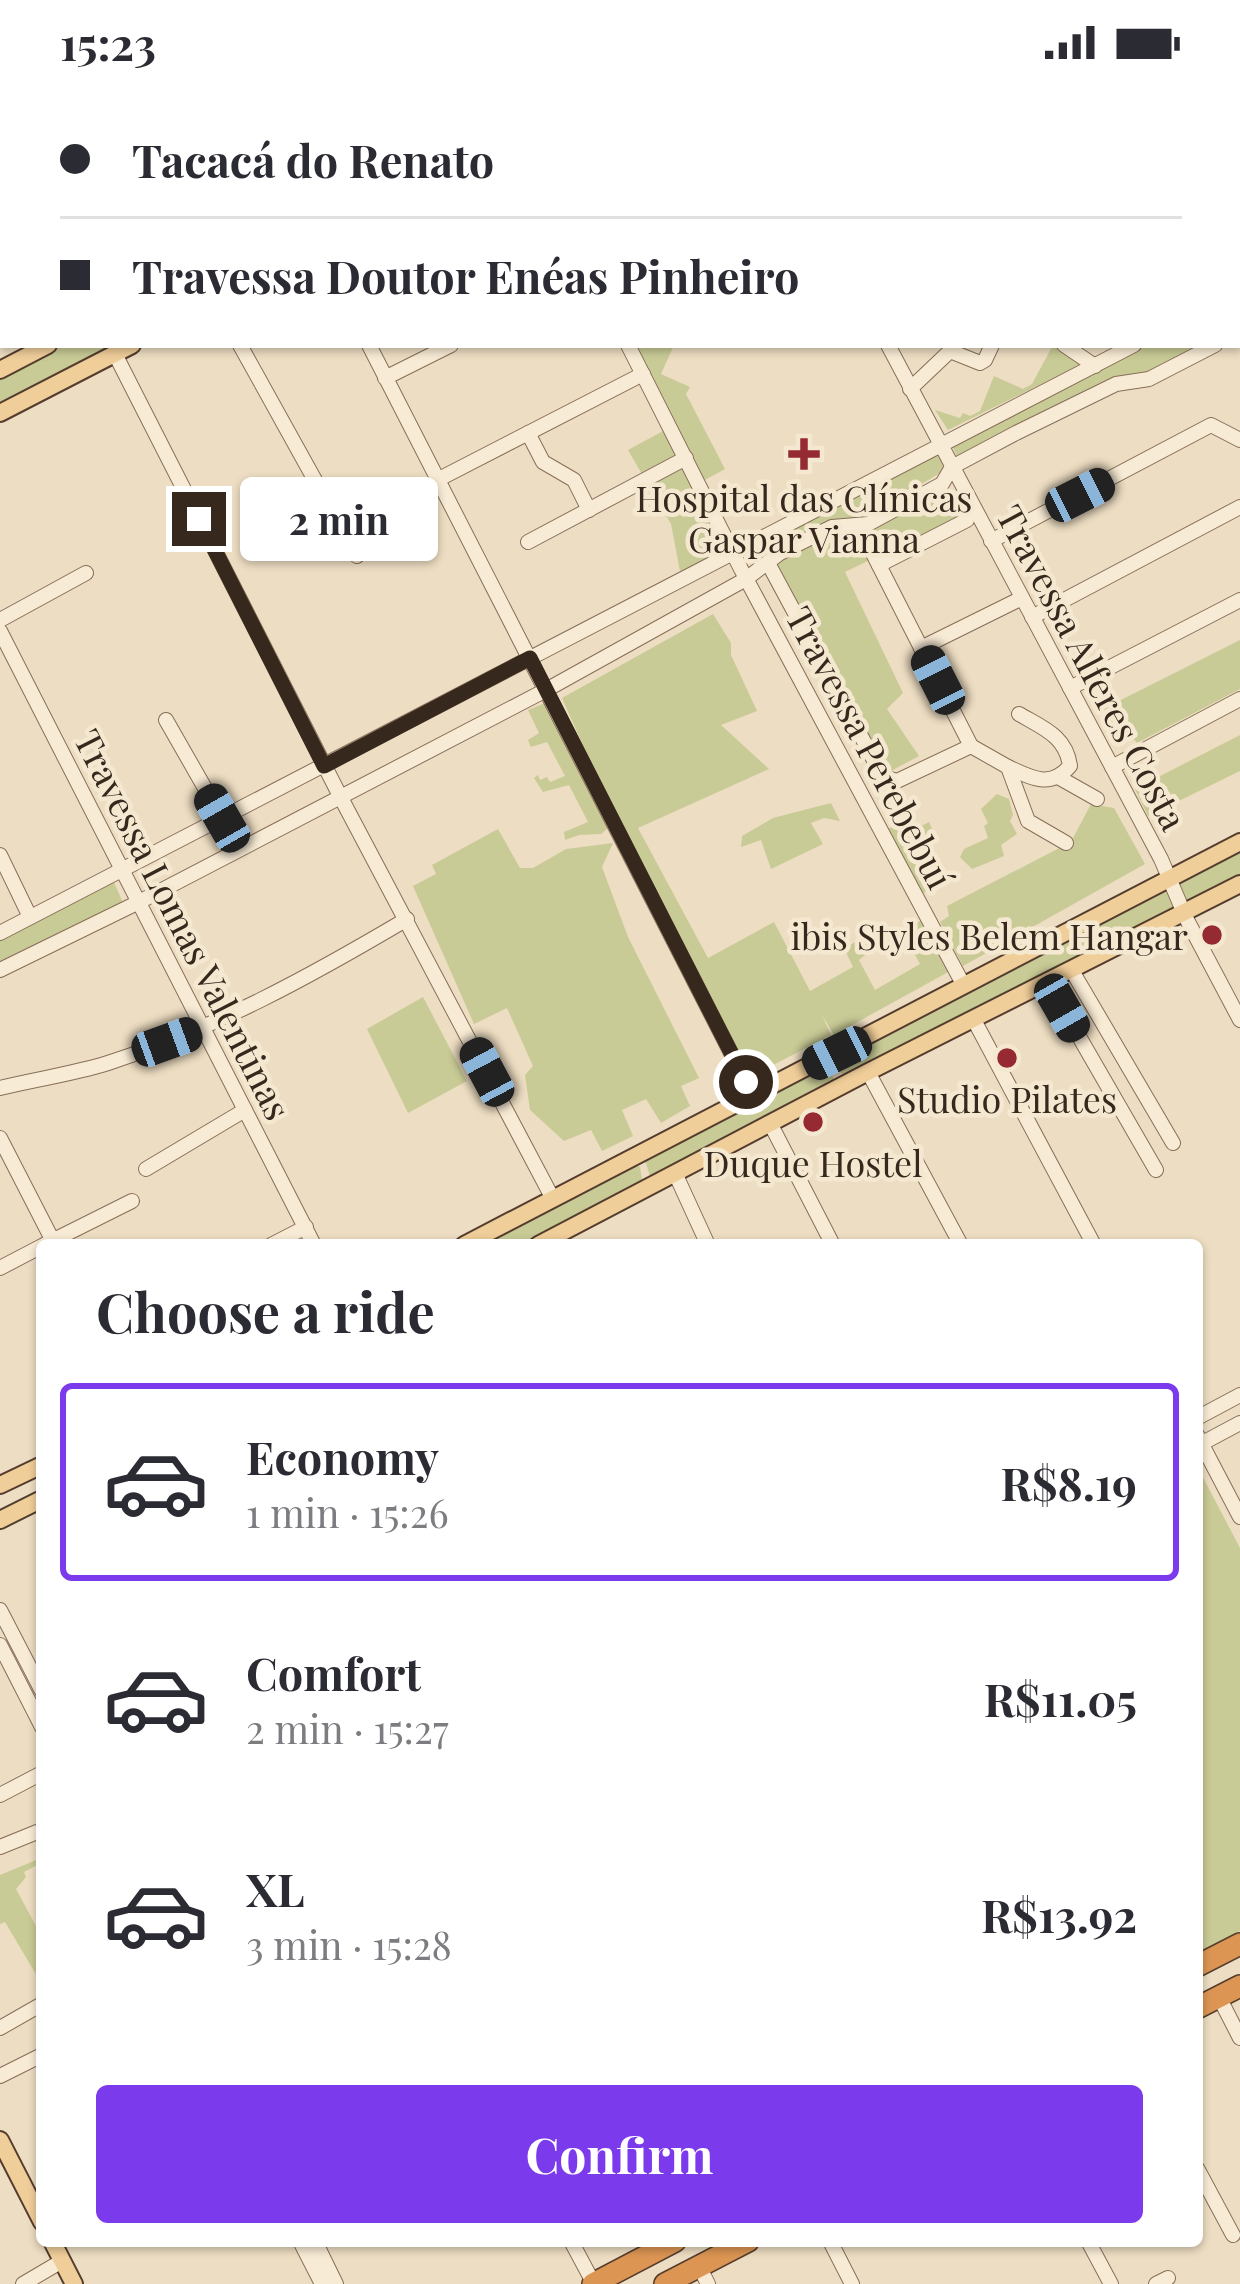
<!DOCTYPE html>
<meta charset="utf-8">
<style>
:root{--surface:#fff;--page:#f7f7f7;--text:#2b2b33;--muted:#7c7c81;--line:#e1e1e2;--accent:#7c3aed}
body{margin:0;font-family:"Playfair Display",serif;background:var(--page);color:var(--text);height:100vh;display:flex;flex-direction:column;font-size:45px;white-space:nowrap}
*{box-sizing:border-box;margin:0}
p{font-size:39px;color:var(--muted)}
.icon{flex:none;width:66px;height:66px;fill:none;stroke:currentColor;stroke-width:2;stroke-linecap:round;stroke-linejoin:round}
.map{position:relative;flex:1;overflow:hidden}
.drawer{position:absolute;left:36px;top:1155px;width:1167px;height:1008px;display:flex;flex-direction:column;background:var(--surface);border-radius:12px;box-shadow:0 3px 9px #0004}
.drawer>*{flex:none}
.banner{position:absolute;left:0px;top:0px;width:1242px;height:264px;box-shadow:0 3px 9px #0004;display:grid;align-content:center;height:264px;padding:0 60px;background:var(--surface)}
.end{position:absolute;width:54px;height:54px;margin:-27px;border:15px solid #37281d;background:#fff;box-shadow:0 0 0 6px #fff}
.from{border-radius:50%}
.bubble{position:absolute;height:84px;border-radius:12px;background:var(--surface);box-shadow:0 3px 9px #0004;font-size:39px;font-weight:700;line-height:84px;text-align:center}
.car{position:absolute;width:36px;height:72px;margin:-36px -18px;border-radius:15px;box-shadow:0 0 9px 3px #0007;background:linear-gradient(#222 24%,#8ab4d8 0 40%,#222 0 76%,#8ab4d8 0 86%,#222 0)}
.banner b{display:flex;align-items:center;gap:42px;height:114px;font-size:45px}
.banner b+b{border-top:3px solid var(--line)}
.banner i{width:30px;height:30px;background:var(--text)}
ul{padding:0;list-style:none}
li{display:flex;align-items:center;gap:36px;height:198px;margin:0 24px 18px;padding:0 36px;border:6px solid transparent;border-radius:12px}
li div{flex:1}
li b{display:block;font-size:45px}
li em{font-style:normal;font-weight:700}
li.on{border-color:var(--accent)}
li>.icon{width:108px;height:108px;stroke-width:1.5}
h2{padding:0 60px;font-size:54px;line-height:144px}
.primary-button{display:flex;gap:24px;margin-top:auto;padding:24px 60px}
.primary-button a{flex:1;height:138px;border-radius:12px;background:var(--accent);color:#fff;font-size:48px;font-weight:700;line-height:138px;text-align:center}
.status{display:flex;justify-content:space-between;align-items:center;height:84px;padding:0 60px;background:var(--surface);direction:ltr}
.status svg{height:33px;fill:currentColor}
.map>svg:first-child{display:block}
.green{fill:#c9cb96}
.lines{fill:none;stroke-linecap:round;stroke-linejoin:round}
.minor-casing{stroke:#876e59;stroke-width:16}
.major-casing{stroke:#543d2e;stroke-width:20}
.highway-casing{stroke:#543d2e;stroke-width:24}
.minor{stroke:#f8ebd5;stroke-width:14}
.major{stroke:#f0ce9a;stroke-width:16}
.highway{stroke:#dc9553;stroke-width:21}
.route{stroke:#37281d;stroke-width:15}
.poi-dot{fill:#952a33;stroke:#f5e8d1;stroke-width:4.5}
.labels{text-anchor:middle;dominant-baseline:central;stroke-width:9;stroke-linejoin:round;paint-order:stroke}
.poi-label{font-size:36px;fill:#37281d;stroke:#f5e8d1}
.street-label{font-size:36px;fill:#37281d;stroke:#f5e8d1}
</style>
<div class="status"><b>15:23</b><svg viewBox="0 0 49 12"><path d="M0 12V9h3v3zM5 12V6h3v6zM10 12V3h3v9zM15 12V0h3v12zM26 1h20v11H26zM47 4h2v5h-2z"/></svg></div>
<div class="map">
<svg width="1240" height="2200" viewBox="0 0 1240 2200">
<rect width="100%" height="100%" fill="#edddc2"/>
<g class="green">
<polygon points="59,261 113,261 0,320 0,291"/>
<polygon points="631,261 674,261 661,290 690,303 686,310 725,385 703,397"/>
<polygon points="1053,261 1082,280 948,346 935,326 960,334 963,329 970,332 980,327 994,292 1023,305 1032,300"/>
<polygon points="1143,261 1203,261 1144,290 1104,297 957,373 951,359"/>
<polygon points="663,347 727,469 680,487 671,440 628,366"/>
<path d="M 937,367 L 945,386 C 885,423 820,450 755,478 L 749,468 Z"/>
<polygon points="947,401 962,431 884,469 866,446"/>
<polygon points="830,447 853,447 872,475 845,488 903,609 887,625 919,672 889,688 774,478"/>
<polygon points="713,530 731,559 731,571 757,627 721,641 769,685 638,744 708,874 774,838 810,907 853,883 844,864 867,852 874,864 859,876 875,906 920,880 902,847 922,836 950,887 834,951 822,931 831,951 748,994 621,747 562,614"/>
<polygon points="1240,556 1240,605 1137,659 1118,636 1107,643 1103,625"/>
<polygon points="548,618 610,742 601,750 579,751 565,756 564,748 588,738 569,701 543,708 534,694 538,691 540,696 547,693 550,698 565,692 547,658 531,663 528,656 539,649 528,626"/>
<polygon points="1240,651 1240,687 1148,732 1135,705"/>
<polygon points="997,710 1009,715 1013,731 1010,737 1017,750 1001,761 1004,772 972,785 960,773 964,765 988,754 984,742 988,739 981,725"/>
<polygon points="831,719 840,737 824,734 811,739 823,760 771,785 761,756 741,763 742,752 773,734"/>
<polygon points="1091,720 1114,724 1145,780 963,882 940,838 949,832 947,822 1071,758"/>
<polygon points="929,738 936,754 925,754 938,773 930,783 945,786 936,793 936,803 919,811 885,746 900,740 912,747"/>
<polygon points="498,745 520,784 533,784 566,765 613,759 602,783 628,853 699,994 681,1002 690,1022 661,1039 646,1015 622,1026 633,1052 602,1067 591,1046 564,1057 530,1026 525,991 533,982 507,924 474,940 413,802 436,790 432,781"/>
<polygon points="1240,764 1240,790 846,991 841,989 837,981 841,973"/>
<polygon points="112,794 124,821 0,886 0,852"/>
<polygon points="423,913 467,997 408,1029 367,945"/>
<polygon points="830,978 833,994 842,999 651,1096 646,1079 640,1074"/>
<polygon points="635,1081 640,1083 642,1096 518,1161 475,1161"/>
<polygon points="1197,1382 1240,1464 1240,1847 1197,1869"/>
<polygon points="41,1774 41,1779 24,1788 26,1793 16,1805 42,1853 42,1890 37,1892 5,1838 0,1840 0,1791"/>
</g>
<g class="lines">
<defs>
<g id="minor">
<polyline points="109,0 111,3"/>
<polyline points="234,0 236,3"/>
<polyline points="370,0 372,3"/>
<polyline points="491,0 492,3"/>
<polyline points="752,0 753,3"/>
<polyline points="1177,0 1179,3"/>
<polyline points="834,3 840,0"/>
<polyline points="1025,3 1032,0"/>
<polyline points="1105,3 1112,0"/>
<polyline points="1239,9 1240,8"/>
<polyline points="0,47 3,53"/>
<polyline points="1239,68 1240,67"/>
<polyline points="0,104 3,102"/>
<polyline points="1239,151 1240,151"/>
<polyline points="1239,207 1240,206"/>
<polyline points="1239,244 1240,245"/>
<polyline points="240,261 357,472"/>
<polyline points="369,261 752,1010"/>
<polyline points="628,261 741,485 963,900"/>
<polyline points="888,261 1161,775 1186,834 1240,936"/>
<polyline points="1064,261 1095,282"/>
<polyline points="115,270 340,712 553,1115"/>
<polyline points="385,294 451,261"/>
<polyline points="910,305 950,267 980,279 985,276 992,261"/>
<polyline points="528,349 543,378 574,396 589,426"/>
<polyline points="439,395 643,290"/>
<polyline points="991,457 1211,341 1240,356"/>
<polyline points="528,458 686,374"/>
<polyline points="768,479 883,693 897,697 971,662 859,442"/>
<polyline points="879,481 967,436"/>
<polyline points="1032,533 1240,423"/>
<polyline points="0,536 86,489"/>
<polyline points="0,547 314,1161"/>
<polyline points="921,564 1022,514"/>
<polyline points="1070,604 1240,516"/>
<polyline points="166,636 222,734"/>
<polyline points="971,662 1008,683 1028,737 1066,759"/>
<path d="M 1008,683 C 1032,694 1050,705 1070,682 C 1066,652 1043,644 1019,630"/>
<polyline points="1112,683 1240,615"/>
<polyline points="1058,693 1097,715"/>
<polyline points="0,771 30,833"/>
<polyline points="0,849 1134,261"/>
<polyline points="1071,885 1173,1059"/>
<polyline points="0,886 139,818 546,606 746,495 780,469 832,443 868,440 942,400 952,383 1016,349 1116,300 1149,295 1215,261"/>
<polyline points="1047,897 1156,1086"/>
<polyline points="974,936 1094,1161"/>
<polyline points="868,988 961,1161"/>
<path d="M 0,1004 C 36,995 73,990 108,979 C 216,944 309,893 407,835"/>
<polyline points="771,1041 833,1161"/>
<polyline points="0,1054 55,1161"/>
<polyline points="146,1085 245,1026"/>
<polyline points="675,1089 708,1161"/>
<polyline points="44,1161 132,1117"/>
<polyline points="271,1161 306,1143"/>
<polyline points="0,1184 42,1162"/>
<polyline points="1197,1334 1240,1311"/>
<polyline points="1197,1351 1240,1433"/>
<polyline points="1197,1362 1240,1339"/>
<polyline points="0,1526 42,1607"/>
<polyline points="0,1561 42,1643"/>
<polyline points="0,1711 42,1689"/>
<polyline points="0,1763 42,1746"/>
<polyline points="1219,1913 1240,1954"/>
<polyline points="0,1944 42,1920"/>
<polyline points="0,1992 42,1971"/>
<polyline points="1197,2084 1233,2151"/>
<polyline points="300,2157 322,2200"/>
<polyline points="315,2157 336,2200"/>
<polyline points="571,2157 594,2200"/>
<polyline points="830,2157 852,2200"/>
<polyline points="1088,2157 1111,2200"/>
<polyline points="699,2182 708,2200"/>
<polyline points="23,2200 62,2177"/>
<polyline points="1156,2200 1168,2194"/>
</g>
<g id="major">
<polyline points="550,3 556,0"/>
<polyline points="628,3 633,0"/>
<polyline points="0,286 48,261"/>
<polyline points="0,329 132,261"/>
<polyline points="464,1161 1240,758"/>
<polyline points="538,1161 868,988 1240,800"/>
<polyline points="0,1401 42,1381"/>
<polyline points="0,1436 42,1415"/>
<polyline points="0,2056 42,2138"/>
<polyline points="52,2157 74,2200"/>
</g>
<g id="highway">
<polyline points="1197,1882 1240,1860"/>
<polyline points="1197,1924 1240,1902"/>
<polyline points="593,2200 675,2157"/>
<polyline points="665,2200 748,2157"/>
</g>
</defs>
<use href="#minor" class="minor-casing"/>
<use href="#major" class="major-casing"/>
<use href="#highway" class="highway-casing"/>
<use href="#minor" class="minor"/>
<use href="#major" class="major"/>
<use href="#highway" class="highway"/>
</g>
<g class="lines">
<polyline class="route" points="199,435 324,682 530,574 746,998"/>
</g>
<g class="poi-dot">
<path d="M798 352h12v12h12v12h-12v12h-12v-12h-12v-12h12z"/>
<circle cx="1212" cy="851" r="12"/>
<circle cx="1007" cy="974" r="12"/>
<circle cx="813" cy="1038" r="12"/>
</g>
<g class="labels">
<g class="poi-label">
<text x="804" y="413">Hospital das Clínicas<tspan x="804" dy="41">Gaspar Vianna</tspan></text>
<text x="1188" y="851" text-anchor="end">ibis Styles Belem Hangar</text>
<text x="1007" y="1014">Studio Pilates</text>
<text x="813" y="1078">Duque Hostel</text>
</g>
<g class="street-label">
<text transform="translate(1093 583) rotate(62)">Travessa Alferes Costa</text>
<text transform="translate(871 663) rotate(62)">Travessa Perebebuí</text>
<text transform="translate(184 840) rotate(63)">Travessa Lomas Valentinas</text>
</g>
</g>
</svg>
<i class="end from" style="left:746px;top:998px"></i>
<i class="end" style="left:199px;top:435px"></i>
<div class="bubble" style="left:240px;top:393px;width:198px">2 min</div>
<i class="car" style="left:1080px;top:411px;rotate:63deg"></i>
<i class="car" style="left:938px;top:596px;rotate:333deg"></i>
<i class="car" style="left:222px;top:734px;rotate:330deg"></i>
<i class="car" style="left:1062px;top:924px;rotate:150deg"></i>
<i class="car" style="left:167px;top:958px;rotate:70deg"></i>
<i class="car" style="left:837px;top:969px;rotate:244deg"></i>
<i class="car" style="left:487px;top:988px;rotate:332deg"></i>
<div class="banner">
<b><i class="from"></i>Tacacá do Renato</b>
<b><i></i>Travessa Doutor Enéas Pinheiro</b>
</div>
<section class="drawer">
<h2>Choose a ride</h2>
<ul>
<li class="on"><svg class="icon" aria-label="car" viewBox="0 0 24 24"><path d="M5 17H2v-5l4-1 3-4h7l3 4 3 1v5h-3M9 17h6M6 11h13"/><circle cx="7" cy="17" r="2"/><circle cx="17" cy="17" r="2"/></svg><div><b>Economy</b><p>1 min · 15:26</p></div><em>R$8.19</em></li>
<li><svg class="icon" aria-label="car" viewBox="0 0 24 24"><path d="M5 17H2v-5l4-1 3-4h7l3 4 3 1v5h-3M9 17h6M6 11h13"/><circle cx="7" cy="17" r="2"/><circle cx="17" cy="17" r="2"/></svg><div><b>Comfort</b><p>2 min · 15:27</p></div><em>R$11.05</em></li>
<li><svg class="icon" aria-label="car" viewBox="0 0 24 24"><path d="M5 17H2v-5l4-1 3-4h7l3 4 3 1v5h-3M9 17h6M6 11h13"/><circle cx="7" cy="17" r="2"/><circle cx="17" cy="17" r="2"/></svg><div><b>XL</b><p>3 min · 15:28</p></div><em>R$13.92</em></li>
</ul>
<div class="primary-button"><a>Confirm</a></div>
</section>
</div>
